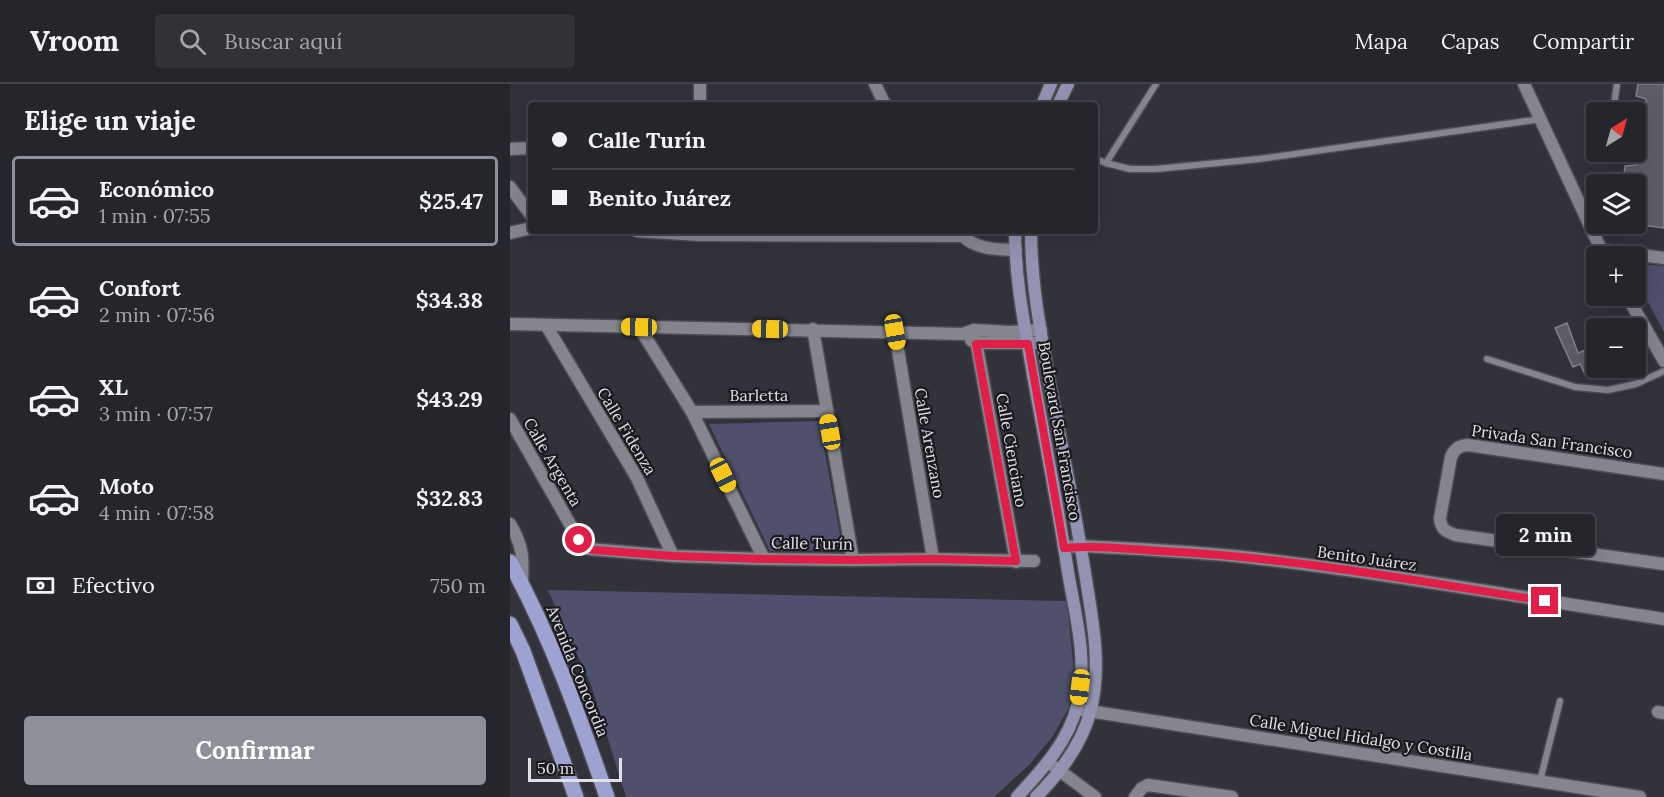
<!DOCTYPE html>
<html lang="es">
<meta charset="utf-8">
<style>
:root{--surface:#25262c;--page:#313238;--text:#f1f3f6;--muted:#a3a5a9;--line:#424348;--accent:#8c9099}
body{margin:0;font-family:Lora,serif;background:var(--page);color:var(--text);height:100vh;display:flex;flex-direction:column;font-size:22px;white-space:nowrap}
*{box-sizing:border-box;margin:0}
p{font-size:20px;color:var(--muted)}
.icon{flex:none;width:33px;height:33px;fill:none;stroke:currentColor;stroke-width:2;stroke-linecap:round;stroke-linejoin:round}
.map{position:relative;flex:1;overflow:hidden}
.panel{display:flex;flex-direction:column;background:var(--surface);width:510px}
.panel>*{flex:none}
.banner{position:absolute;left:18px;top:18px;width:570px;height:132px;border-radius:6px;box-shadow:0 6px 24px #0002,0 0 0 2px var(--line);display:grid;align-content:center;height:132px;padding:0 24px;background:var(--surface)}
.needle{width:39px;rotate:37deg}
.tools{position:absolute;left:1076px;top:18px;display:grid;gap:12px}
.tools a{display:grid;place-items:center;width:60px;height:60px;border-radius:6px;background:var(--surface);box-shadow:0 6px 24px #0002,0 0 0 2px var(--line);font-size:30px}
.scale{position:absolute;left:18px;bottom:15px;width:94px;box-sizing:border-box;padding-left:6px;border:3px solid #e0e0e6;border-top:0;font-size:16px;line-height:21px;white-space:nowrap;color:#e0e0e6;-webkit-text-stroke:4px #1a1a1e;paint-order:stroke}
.end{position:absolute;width:27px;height:27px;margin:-14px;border:8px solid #e11d48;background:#fff;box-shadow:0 0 0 3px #fff}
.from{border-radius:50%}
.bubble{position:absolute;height:42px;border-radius:6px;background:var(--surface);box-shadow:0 6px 24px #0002,0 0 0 2px var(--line);font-size:20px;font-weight:700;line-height:42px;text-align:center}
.car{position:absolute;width:18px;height:36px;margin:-18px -9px;border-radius:8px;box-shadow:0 0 4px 2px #0007;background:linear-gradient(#f5c518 24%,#345 0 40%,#f5c518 0 76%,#345 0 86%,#f5c518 0)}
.banner b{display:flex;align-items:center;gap:21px;height:57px;font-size:22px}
.banner b+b{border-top:2px solid var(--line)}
.banner i{width:15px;height:15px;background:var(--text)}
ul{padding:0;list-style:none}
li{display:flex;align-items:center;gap:18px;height:90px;margin:0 12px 9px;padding:0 12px;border:3px solid transparent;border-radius:6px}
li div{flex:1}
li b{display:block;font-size:22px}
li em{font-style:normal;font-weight:700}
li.selected{border-color:var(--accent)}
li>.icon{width:54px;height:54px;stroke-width:1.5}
h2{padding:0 24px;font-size:27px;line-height:72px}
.pay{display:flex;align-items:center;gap:15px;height:66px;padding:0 24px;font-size:22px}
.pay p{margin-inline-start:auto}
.action{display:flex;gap:12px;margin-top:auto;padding:12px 24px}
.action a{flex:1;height:69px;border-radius:6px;background:var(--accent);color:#fff;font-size:24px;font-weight:700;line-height:69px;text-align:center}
header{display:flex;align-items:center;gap:36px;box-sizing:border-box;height:84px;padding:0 30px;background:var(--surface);border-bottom:2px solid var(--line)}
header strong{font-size:28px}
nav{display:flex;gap:33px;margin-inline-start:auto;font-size:21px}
.search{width:420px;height:54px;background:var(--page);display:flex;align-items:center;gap:15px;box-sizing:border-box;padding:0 21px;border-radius:6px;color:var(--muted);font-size:22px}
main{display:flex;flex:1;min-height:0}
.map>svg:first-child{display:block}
.green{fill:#4e506c}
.building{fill:#5c5d67;stroke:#81828c;stroke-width:1.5}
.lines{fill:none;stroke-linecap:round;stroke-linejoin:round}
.lane-casing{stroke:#4d4d54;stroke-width:9}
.street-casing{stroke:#4d4d54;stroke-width:15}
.secondary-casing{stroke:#4d4d54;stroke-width:15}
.primary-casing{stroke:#4d4d54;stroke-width:18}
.lane{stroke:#84858f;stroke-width:6}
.street{stroke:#84858f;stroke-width:12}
.secondary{stroke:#9193b0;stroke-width:12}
.primary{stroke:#9ea2d0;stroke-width:15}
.route{stroke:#e11d48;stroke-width:8}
.labels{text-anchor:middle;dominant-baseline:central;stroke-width:4.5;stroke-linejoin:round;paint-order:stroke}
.street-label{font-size:16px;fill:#e0e0e6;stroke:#1a1a1e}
</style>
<header>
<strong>Vroom</strong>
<div class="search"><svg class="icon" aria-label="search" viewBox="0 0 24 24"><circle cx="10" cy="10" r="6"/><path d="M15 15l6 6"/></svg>Buscar aquí</div>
<nav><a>Mapa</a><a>Capas</a><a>Compartir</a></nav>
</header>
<main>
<section class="panel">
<h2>Elige un viaje</h2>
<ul>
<li class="selected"><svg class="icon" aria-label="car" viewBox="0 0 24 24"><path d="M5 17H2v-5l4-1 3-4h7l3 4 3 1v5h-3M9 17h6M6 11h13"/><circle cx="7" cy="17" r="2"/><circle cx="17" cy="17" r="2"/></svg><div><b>Económico</b><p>1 min · 07:55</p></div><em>$25.47</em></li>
<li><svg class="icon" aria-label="car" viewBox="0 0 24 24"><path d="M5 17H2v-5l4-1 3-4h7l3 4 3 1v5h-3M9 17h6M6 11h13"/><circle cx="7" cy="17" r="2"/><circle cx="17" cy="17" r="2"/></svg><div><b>Confort</b><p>2 min · 07:56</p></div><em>$34.38</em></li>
<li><svg class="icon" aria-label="car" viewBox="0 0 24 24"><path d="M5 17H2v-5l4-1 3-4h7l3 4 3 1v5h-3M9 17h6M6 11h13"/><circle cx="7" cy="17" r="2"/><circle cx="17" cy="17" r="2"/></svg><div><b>XL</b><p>3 min · 07:57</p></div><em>$43.29</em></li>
<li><svg class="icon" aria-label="car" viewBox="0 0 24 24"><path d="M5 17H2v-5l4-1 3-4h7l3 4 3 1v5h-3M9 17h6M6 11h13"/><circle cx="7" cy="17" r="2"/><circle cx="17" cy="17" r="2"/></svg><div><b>Moto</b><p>4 min · 07:58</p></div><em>$32.83</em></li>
</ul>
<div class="pay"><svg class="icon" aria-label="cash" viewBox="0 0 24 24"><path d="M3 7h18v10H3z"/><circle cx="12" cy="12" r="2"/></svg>Efectivo<p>750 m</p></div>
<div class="action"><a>Confirmar</a></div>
</section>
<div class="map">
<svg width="1154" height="713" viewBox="0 0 1154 713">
<rect width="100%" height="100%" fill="#31323a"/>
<g class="green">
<polygon points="1142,181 1154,182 1154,248 1125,194 1125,182"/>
<polygon points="309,337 333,466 260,467 199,340"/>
<polygon points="38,506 557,517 565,599 558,625 543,652 520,680 484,713 116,713 81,601"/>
</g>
<g class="building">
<polygon points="1128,0 1154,0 1154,144 1124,140 1125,140 1125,100 1113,100 1115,82 1126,81 1130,52 1125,51 1125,28 1135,29 1136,15 1126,12"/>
<polygon points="1057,239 1068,269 1086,262 1086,284 1090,284 1089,284 1091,289 1084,292 1081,287 1075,290 1070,280 1063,283 1045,244"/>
<polygon points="1095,284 1110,284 1109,286 1098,291"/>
</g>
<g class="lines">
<defs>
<g id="lane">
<polyline points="1103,28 1107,0"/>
<polyline points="585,75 596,79 620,85 646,85 749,75 1031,35"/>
<polyline points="1096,76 1097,68"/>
<polyline points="596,79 646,0"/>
<polyline points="977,275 1065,303 1098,306 1126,300 1154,287"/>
<polyline points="1030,697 1050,617"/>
</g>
<g id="street">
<polyline points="190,0 190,21"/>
<polyline points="365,0 375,21"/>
<polyline points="1014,0 1094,172"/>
<polyline points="0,65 21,64"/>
<polyline points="0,103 21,131"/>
<path d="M 127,147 L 190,151 L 453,152 C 467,166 487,165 506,166"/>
<polyline points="0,149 21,144"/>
<polyline points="1091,166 1154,174"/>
<polyline points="1117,212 1154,277"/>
<polyline points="0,240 453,250 464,246 499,248 531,246"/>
<polyline points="36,241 127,394 163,472"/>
<polyline points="129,243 182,328 254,475"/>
<polyline points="303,245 343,476"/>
<polyline points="464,246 506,478"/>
<polyline points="385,248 423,475"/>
<polyline points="461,256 466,259 533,259"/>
<polyline points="182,328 317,327"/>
<polyline points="0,335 69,456 79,465 163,472 254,475 343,476 423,475 524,477"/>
<path d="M 1154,390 L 958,361 C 949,362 945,364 941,373 L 930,434 C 931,445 935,447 945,451 L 1154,480"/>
<path d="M 0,440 C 14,463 13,475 12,501"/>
<path d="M 554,463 L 571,462 C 625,465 680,467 734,473 C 875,489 1014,514 1154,535"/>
<polyline points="566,625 1130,713"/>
<polyline points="1148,628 1154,629"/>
<polyline points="538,678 585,713"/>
<polyline points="625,713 632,704 638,701 722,713"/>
</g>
<g id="secondary">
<polyline points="532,21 541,0"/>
<polyline points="548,21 558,0"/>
<path d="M 505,147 C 505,196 515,243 523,291 C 535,357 548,422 558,488 C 565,530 578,576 568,619 C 559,657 533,685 507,713"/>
<path d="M 521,147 C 521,199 531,250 540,301 C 552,363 565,426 575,489 C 582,534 592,580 581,625 C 573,659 550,689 526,713"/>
</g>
<g id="primary">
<path d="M 0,478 C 41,553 69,632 97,713"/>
<polyline points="0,540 13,567 66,713"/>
</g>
</defs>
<use href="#lane" class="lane-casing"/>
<use href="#street" class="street-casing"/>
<use href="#secondary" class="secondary-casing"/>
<use href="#primary" class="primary-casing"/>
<use href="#lane" class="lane"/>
<use href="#street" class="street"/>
<use href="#secondary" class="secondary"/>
<use href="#primary" class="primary"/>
</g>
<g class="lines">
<path class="route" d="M 69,456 L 76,464 L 84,466 L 163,472 L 254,475 L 343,476 L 423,475 L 506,477 L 466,260 L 518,260 L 554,464 C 586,461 618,465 650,467 C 779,473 908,497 1035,517"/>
</g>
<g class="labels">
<g class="street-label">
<text x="249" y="311">Barletta</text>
<text transform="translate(117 347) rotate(59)">Calle Fidenza</text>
<text transform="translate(550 347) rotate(80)">Boulevard San Francisco</text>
<text transform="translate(1042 357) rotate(8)">Privada San Francisco</text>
<text transform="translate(420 359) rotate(80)">Calle Arenzano</text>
<text transform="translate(502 366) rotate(80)">Calle Cienciano</text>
<text transform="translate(43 378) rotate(60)">Calle Argenta</text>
<text transform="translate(302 459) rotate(1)">Calle Turín</text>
<text transform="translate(857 474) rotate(8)">Benito Juárez</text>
<text transform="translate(68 587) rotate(68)">Avenida Concordia</text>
<text transform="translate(851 653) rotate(9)">Calle Miguel Hidalgo y Costilla</text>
</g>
</g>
</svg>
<div class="tools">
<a><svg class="needle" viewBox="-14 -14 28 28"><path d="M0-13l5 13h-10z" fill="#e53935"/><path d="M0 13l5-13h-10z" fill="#a3a5a9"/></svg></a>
<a><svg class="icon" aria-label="layers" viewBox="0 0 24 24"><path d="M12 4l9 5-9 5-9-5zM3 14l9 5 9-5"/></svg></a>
<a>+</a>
<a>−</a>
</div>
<div class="scale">50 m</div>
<i class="end from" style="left:69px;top:456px"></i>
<i class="end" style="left:1035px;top:517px"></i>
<div class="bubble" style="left:986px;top:430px;width:99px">2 min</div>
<i class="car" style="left:129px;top:243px;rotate:271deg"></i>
<i class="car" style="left:260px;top:245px;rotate:271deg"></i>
<i class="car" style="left:385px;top:248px;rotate:170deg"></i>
<i class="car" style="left:320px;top:348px;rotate:350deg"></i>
<i class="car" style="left:213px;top:391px;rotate:154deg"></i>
<i class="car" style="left:570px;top:603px;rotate:187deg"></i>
<div class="banner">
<b><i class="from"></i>Calle Turín</b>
<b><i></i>Benito Juárez</b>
</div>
</div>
</main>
